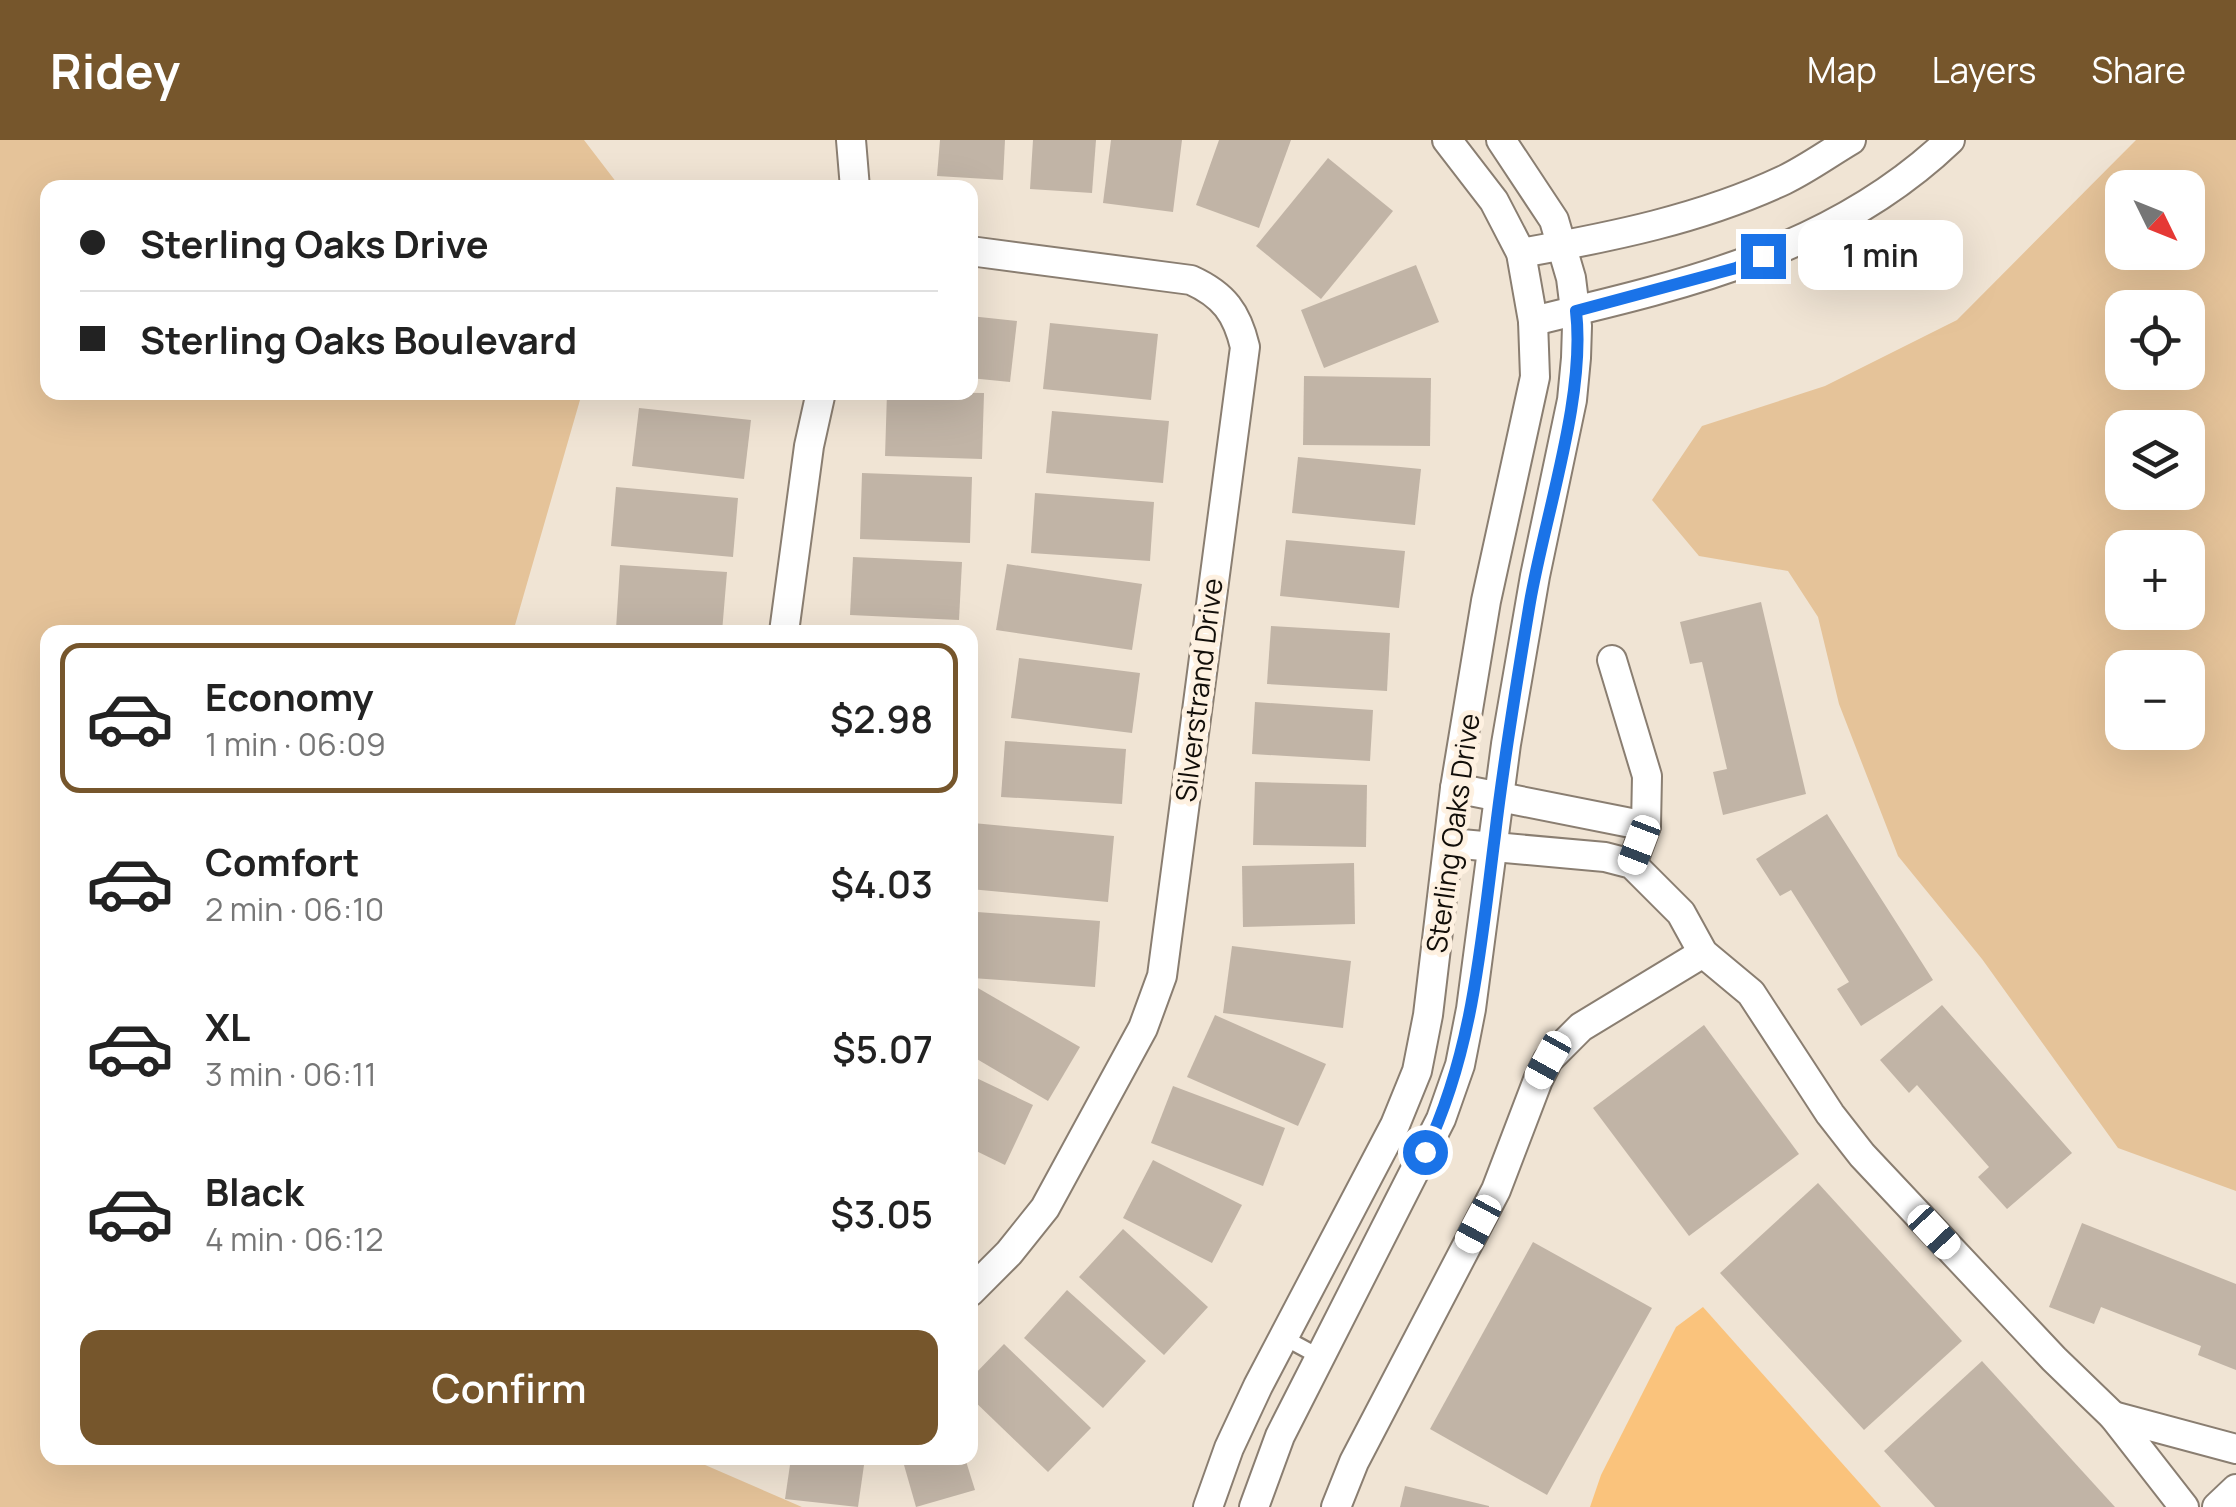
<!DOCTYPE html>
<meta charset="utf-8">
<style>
:root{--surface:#fff;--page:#f2f2f2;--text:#222;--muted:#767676;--line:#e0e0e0;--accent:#76562c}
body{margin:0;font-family:Manrope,sans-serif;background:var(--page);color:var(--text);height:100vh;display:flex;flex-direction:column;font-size:38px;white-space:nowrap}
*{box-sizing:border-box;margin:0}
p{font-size:32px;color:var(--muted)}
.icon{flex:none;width:55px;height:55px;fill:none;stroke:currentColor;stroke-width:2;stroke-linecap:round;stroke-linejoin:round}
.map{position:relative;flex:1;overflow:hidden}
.side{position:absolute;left:40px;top:485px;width:938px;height:840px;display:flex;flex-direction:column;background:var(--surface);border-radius:20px;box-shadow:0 10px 40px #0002}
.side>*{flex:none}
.top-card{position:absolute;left:40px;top:40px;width:938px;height:220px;border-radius:20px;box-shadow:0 10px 40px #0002;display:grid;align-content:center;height:220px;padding:0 40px;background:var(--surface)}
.needle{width:65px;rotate:133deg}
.controls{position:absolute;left:2105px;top:30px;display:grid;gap:20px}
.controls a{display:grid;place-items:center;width:100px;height:100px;border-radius:20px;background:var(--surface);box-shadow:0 10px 40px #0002;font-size:50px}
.end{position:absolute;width:45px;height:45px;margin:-22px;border:12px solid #1a73e8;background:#fff;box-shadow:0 0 0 5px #fff}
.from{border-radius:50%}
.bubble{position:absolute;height:70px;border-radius:20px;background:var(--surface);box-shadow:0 10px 40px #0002;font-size:32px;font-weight:600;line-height:70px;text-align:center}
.car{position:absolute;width:30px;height:60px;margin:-30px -15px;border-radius:12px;box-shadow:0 0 8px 2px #0007;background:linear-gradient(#fff 24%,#345 0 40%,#fff 0 76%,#345 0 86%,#fff 0)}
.top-card b{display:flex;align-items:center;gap:35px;height:95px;font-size:38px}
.top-card b+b{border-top:2px solid var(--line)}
.top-card i{width:25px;height:25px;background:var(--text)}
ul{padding:18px 0 0;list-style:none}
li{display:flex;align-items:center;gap:30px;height:150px;margin:0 20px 15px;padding:0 20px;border:5px solid transparent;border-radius:20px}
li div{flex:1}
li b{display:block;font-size:38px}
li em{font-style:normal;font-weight:600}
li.current{border-color:var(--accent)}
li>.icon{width:90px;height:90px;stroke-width:1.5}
.primary-button{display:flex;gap:20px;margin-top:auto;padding:20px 40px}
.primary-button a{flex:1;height:115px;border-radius:20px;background:var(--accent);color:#fff;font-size:40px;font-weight:600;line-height:115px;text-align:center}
header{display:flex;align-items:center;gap:60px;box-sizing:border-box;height:140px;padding:0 50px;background:var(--accent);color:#fff}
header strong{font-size:48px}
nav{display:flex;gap:55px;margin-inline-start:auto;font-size:35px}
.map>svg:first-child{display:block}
.green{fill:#e5c399;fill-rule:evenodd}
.water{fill:#fac37c}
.building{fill:#c1b4a6}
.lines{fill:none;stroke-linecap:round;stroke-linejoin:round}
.service-casing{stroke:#8a7e71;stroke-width:19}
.minor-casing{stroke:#8a7e71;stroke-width:32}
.service{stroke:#fff;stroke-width:14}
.minor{stroke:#fff;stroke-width:28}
.route{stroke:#1a73e8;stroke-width:12}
.labels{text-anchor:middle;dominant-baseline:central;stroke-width:10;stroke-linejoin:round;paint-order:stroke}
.street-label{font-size:28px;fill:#120e09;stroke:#fef1e1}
</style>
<header>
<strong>Ridey</strong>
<nav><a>Map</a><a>Layers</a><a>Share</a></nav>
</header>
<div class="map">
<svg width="2236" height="1367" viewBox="0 0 2236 1367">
<rect width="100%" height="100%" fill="#f0e4d4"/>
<g class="green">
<polygon points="0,0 584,0 620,47 48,48 48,252 582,253 513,492 48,492 48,1318 689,1318 802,1367 0,1367"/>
<path d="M 2136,0 L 2236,0 L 2236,1051 L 2118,1008 L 1982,819 L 1898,716 L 1839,564 L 1818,477 L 1788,431 L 1699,416 L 1652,360 L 1702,286 L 1825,246 L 1957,180 ZM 2122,48 L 2188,48 L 2188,112 L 2122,112 ZM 2122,168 L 2188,168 L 2188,232 L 2122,232 ZM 2122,288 L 2188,288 L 2188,352 L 2122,352 ZM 2122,408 L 2188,408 L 2188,472 L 2122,472 ZM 2122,528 L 2188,528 L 2188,592 L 2122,592 Z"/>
</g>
<polygon class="water" points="1703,1167 1881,1367 1590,1367 1601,1335 1676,1187"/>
<g class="building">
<polygon points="940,0 1005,0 1003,40 937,36"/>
<polygon points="1033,0 1096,0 1092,53 1030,49"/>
<polygon points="1111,0 1182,0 1173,72 1103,63"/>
<polygon points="1219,0 1291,0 1259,88 1196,65"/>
<polygon points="1328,18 1393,71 1321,159 1256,106"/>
<polygon points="1416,125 1439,182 1324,228 1301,170"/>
<polygon points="970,176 1017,181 1010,242 970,238"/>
<polygon points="1050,183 1158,194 1151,260 1043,249"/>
<polygon points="1304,236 1431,238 1430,306 1303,305"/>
<polygon points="887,252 984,253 982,319 885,316"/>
<polygon points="639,268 751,280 744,339 632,326"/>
<polygon points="1052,271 1169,281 1163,343 1046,333"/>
<polygon points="1298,317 1421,329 1415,385 1292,373"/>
<polygon points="862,333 972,337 970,403 860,399"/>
<polygon points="616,347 738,358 733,417 611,406"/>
<polygon points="1035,353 1154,362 1150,421 1031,413"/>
<polygon points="1286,400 1405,411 1399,468 1280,456"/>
<polygon points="853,417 962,422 959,480 850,475"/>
<polygon points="1007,424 1142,444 1132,510 996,490"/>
<polygon points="620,425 727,432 722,492 616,489"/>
<polygon points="1761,462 1806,654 1723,675 1713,632 1727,629 1702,522 1690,524 1680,482"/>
<polygon points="1271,486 1390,493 1387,551 1267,544"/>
<polygon points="1019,518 1140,533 1132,593 1011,578"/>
<polygon points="1255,562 1373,570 1370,621 1252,614"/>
<polygon points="1005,601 1126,609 1122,664 1001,657"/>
<polygon points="1255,642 1367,645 1366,707 1253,705"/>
<polygon points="1827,674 1933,840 1861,886 1837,849 1849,842 1791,750 1780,756 1756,719"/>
<polygon points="973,683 1114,696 1108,762 970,749"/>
<polygon points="1354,723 1355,784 1243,787 1242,726"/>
<polygon points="977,772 1100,781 1095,847 972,838"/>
<polygon points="1232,806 1351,821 1343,888 1223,873"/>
<polygon points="971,844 1080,907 1048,961 970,915"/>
<polygon points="1942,865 2072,1013 2007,1069 1978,1037 1989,1027 1917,945 1909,953 1880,920"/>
<polygon points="1215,875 1326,924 1298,986 1187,937"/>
<polygon points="1704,885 1799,1014 1689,1096 1593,968"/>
<polygon points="970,935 1033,965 1005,1025 970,1008"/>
<polygon points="1173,946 1285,988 1263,1046 1151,1003"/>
<polygon points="1153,1020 1242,1065 1212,1123 1123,1078"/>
<polygon points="1818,1043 1962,1201 1864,1290 1720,1133"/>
<polygon points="2082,1083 2236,1144 2236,1230 2198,1215 2201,1206 2101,1167 2094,1184 2049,1167"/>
<polygon points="1123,1089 1208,1167 1164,1215 1079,1137"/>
<polygon points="1533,1102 1652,1168 1547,1355 1430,1289"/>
<polygon points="1067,1150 1146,1221 1103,1268 1024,1198"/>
<polygon points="1004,1204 1091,1288 1048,1332 970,1257 970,1239"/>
<polygon points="1982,1221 2115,1367 1935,1367 1884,1311"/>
<polygon points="791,1318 865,1318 858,1367 785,1359"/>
<polygon points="902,1318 965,1318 975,1350 916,1367"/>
<polygon points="1405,1346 1489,1366 1489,1367 1400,1367"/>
</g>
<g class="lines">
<defs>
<polyline id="service" points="1283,1197 1320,1217"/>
<g id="minor">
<polyline points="851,0 855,48"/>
<path d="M 970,111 L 1191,140 C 1224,155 1237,173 1245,207 L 1162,836 L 1143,888 L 1045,1068 L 1009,1113 L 970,1152"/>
<path d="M 1521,113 C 1611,97 1701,79 1784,40 C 1807,29 1829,13 1851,0"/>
<path d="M 1533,181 C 1684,145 1834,111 1950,0"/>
<polyline points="784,492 809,306 821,252"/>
<polyline points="1612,520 1647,636 1646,686 1632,724"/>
<polyline points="1455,648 1646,686"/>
<polyline points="1450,703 1605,717 1632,724 1681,773 1703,813 1751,853 1830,974 1862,1015 2054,1219 2113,1276 2184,1367"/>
<polyline points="2113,1276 2236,1309"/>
<polyline points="1208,1367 1229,1308 1258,1246 1395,985 1417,931 1428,875 1455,648 1486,461 1535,237 1533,181 1521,113 1494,61 1447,0"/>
<polyline points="1254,1367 1280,1296 1441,979 1460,925 1471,869 1506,604 1535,436 1572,260 1576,218 1577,186 1571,138 1554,80 1501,0"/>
<polyline points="1336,1367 1354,1322 1496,1050 1538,940 1548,920 1581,887 1703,813"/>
<polyline points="2217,1367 2236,1349"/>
</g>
</defs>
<use href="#service" class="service-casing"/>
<use href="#minor" class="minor-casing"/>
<use href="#service" class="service"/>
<use href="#minor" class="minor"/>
</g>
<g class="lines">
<path class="route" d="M 1425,1012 C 1473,912 1481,803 1495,695 C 1504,617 1517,540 1530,462 C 1545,375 1586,257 1576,171 L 1736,128 L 1763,116"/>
</g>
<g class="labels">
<g class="street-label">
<text transform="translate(1198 550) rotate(-83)">Silverstrand Drive</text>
<text transform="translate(1452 693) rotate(-82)">Sterling Oaks Drive</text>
</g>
</g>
</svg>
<div class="controls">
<a><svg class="needle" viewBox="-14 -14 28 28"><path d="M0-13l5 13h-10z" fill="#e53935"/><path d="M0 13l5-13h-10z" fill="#767676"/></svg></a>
<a><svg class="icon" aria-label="locate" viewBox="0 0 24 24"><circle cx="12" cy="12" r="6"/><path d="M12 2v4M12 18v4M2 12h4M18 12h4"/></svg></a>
<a><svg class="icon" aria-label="layers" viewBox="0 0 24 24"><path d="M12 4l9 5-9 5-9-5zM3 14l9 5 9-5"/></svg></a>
<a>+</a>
<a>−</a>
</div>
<i class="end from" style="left:1425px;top:1012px"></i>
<i class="end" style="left:1763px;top:116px"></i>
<div class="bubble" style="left:1798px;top:80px;width:165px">1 min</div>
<i class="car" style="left:1639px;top:705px;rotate:201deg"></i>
<i class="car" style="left:1548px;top:920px;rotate:209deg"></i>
<i class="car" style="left:1478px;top:1084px;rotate:208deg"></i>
<i class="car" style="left:1934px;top:1092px;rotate:137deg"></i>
<div class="top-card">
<b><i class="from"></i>Sterling Oaks Drive</b>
<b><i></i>Sterling Oaks Boulevard</b>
</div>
<section class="side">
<ul>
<li class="current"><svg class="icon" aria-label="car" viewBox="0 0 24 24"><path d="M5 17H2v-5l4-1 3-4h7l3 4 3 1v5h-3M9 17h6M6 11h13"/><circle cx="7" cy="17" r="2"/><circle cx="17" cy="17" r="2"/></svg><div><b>Economy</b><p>1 min · 06:09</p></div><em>$2.98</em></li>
<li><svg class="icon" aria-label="car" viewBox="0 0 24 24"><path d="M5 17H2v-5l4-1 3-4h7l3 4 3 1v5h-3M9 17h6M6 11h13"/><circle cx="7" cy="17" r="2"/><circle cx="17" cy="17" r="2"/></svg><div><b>Comfort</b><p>2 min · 06:10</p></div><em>$4.03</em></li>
<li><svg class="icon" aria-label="car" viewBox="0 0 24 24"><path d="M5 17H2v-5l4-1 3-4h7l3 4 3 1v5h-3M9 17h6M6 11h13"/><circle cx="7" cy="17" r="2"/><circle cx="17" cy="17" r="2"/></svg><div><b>XL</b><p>3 min · 06:11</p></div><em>$5.07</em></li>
<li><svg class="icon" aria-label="car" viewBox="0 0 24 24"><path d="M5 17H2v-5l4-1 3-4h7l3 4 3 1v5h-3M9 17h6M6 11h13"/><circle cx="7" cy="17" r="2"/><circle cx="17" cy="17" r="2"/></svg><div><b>Black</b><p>4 min · 06:12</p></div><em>$3.05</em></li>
</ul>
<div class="primary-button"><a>Confirm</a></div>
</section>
</div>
